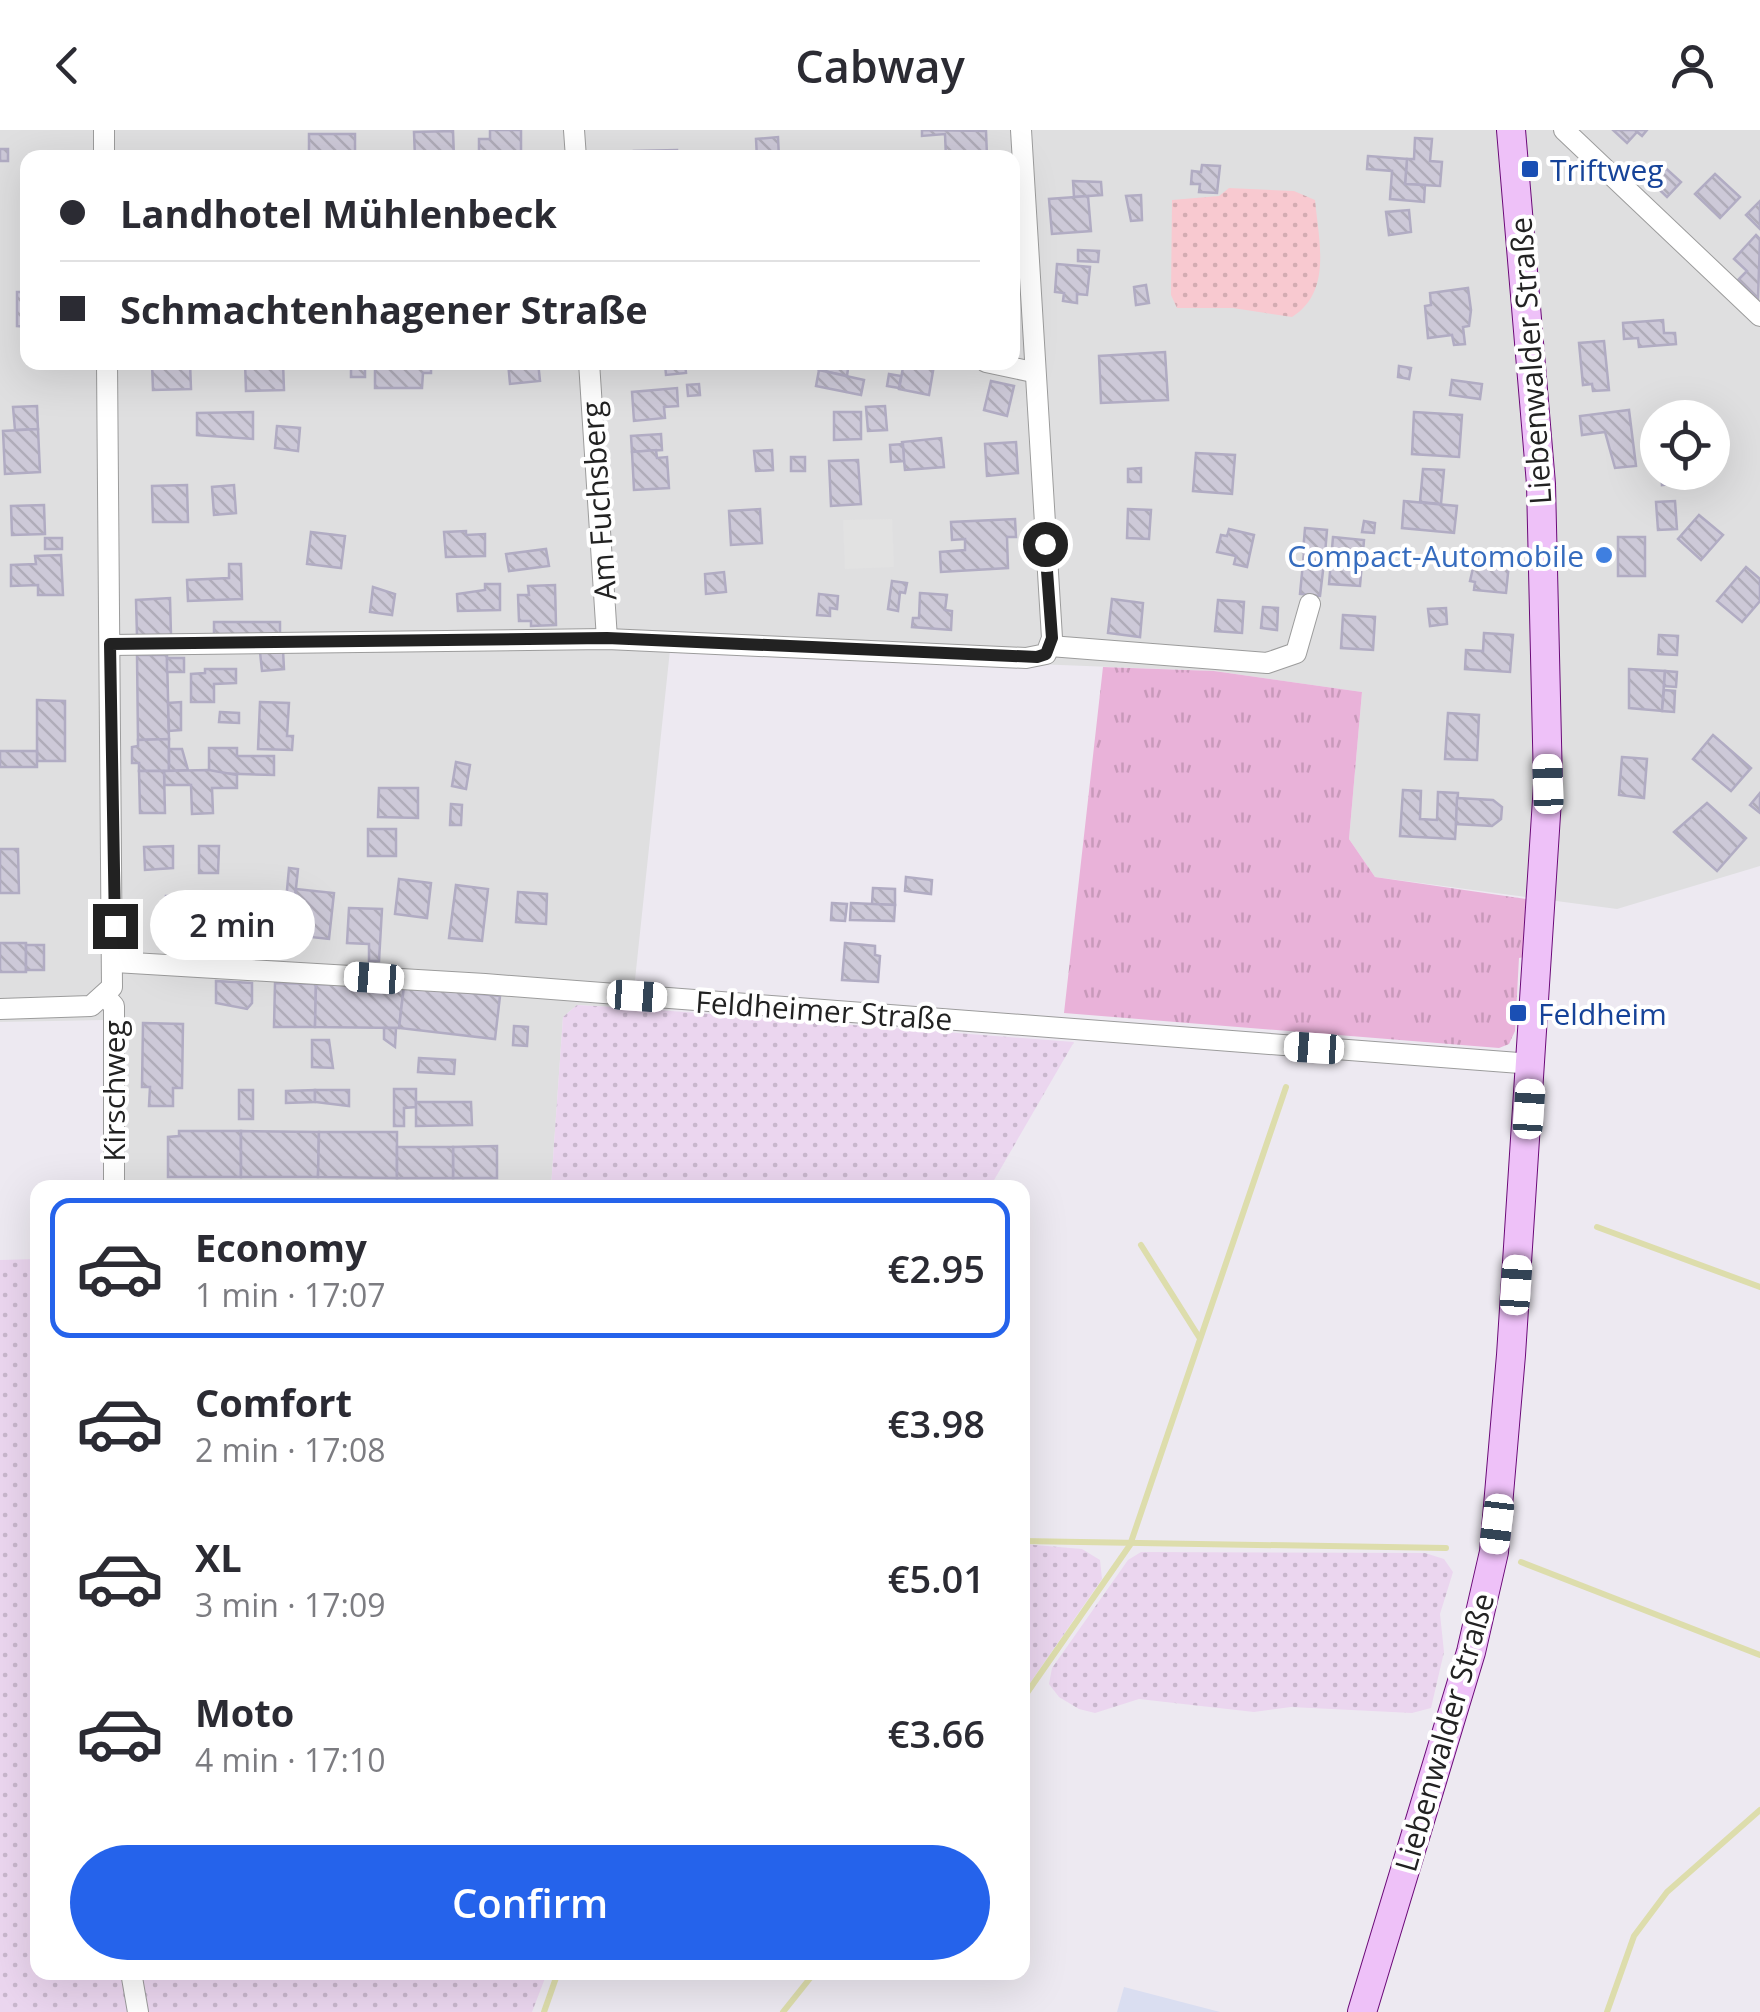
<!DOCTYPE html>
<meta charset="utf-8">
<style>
:root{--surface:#fff;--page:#f2f2f3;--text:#2b2b33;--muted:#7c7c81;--line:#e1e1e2;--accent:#2563eb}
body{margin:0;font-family:"Open Sans",sans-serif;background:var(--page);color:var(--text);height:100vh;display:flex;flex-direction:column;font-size:38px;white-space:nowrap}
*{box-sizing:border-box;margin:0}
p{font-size:32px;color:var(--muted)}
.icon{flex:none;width:55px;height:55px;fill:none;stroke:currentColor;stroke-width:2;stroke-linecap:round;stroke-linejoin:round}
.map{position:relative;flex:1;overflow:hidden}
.details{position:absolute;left:30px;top:1050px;width:1000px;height:800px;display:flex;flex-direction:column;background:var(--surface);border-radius:20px;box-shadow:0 10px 40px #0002}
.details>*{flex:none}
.banner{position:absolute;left:20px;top:20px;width:1000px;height:220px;border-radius:20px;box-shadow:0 10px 40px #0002;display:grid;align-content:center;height:220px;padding:0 40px;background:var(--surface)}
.fabs{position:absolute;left:1640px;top:270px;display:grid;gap:20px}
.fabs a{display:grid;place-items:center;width:90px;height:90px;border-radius:50%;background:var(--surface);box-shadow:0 10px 40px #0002;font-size:50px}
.end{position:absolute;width:45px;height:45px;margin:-22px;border:12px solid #222;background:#fff;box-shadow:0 0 0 5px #fff}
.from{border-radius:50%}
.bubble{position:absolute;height:70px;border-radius:35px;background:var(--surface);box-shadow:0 10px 40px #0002;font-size:32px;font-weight:600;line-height:70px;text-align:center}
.car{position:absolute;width:30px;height:60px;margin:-30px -15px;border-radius:12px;box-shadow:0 0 8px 2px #0007;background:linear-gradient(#fff 24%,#345 0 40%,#fff 0 76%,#345 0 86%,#fff 0)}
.banner b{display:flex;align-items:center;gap:35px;height:95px;font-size:38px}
.banner b+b{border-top:2px solid var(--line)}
.banner i{width:25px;height:25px;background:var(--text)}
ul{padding:18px 0 0;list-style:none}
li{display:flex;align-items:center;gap:30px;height:140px;margin:0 20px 15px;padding:0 20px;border:5px solid transparent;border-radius:20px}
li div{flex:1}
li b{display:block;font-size:38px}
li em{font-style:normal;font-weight:600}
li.current{border-color:var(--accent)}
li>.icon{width:90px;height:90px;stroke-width:1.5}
.cta{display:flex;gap:20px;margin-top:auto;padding:20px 40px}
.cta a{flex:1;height:115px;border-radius:60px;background:var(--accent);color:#fff;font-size:40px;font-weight:600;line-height:115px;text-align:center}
header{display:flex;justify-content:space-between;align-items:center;height:130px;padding:0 40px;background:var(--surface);font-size:45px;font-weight:600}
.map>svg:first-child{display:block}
.residential{fill:#dfdfe0;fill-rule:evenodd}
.commercial{fill:#dadef1}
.farmland{fill:url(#farmland-dots)}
.grass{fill:url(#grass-tufts)}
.park{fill:url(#park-dots)}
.parking{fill:#e2e2e2}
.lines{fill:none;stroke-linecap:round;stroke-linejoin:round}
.stream{stroke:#ddddac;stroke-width:6}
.building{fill:url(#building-back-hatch);stroke:#b1acc3;stroke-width:2.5}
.street-casing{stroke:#9c9c9c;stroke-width:22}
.secondary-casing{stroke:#6b0a78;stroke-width:30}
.street{stroke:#fff;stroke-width:20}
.secondary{stroke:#eec1f8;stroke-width:28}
.route{stroke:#222;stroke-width:12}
.transit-dot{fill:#1a4fb4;stroke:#fff;stroke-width:4}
.shop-dot{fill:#3f7fe0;stroke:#fff;stroke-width:4}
.labels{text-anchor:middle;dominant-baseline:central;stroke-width:8;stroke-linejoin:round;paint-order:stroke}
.transit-label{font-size:30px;fill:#164399;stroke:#fff;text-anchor:start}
.street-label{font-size:30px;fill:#222;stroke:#fff}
.shop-label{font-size:30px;fill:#366cbe;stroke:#fff;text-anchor:end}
</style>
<header><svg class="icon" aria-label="back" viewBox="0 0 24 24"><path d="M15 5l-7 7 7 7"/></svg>Cabway<svg class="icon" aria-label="person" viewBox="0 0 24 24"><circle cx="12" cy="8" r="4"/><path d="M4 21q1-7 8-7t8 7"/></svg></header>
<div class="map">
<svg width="1760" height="1882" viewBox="0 0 1760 1882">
<defs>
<pattern id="farmland-dots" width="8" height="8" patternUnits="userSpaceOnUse" patternTransform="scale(2.5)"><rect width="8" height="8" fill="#ebd6ef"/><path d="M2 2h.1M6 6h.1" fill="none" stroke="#c9b7cd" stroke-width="1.8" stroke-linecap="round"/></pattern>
<pattern id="grass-tufts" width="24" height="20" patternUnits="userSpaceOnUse" patternTransform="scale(2.5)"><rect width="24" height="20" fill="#e9b2d9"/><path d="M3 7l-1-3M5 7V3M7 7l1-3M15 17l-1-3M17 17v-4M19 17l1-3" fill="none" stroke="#c899ba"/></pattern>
<pattern id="park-dots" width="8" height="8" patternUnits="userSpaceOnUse" patternTransform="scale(2.5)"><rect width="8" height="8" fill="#f8c9d0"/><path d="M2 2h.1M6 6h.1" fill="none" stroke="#d4acb2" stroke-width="1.8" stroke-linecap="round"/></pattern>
<pattern id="building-back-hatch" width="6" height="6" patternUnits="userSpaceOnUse" patternTransform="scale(2.5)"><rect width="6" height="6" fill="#cdc9d8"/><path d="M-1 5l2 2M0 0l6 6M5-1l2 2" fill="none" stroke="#b0acb9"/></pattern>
</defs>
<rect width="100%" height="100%" fill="#ede9f1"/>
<path class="residential" d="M 0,0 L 1760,0 L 1760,736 L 1617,779 L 1375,747 L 1349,709 L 1362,562 L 1214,541 L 670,520 L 632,878 L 577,875 L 563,887 L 551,1057 L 105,1057 L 104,890 L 0,892 ZM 28,28 L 1012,28 L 1012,232 L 28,232 ZM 1658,288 L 1712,288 L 1712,342 L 1658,342 Z"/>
<polygon class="commercial" points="1124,1857 1220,1882 1117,1882"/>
<g class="farmland">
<polygon points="577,875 632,878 1074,912 990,1057 551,1057 563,887"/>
<polygon points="37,1129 38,1842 547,1843 532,1882 0,1882 0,1130"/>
<polygon points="1023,1414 1082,1419 1100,1430 1102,1449 1023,1563"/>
<polygon points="1141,1422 1425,1423 1444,1429 1453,1442 1440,1484 1444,1522 1431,1578 1412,1583 1291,1577 1254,1582 1139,1569 1095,1583 1079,1579 1059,1567 1049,1554 1052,1538 1128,1430"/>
</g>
<polygon class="grass" points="1103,537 1214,541 1362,562 1349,709 1375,747 1526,769 1524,827 1519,828 1515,901 1509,914 1499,918 1064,883"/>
<path class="park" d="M 1229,58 L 1294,61 L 1315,70 C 1319,112 1332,162 1292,187 L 1233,178 L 1177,178 L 1171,165 L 1172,70 L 1219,66 Z"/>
<polygon class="parking" points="892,389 894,437 845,439 843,390"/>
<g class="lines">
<g class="stream">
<polyline points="1597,1097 1760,1157"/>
<polyline points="1141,1115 1199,1207"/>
<polyline points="1022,1411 1446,1418"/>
<polyline points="1521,1432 1760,1525"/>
<polyline points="1022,1570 1130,1415 1286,957"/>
<polyline points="544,1882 558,1842"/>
<polyline points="783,1882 815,1842"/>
<polyline points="1607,1882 1634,1806 1667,1762 1760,1680"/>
</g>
</g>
<g class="building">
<polygon points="490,0 521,0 521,28 479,28 479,9 490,9"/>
<polygon points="922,0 986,1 987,26 946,28 945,4 922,6"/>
<polygon points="1613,0 1647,0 1642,6 1637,2 1627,13"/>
<polygon points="453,1 454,28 415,28 414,2"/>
<rect x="309" y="4" width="46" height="24"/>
<polygon points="778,7 779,28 757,28 756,9"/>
<polygon points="1415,8 1432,9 1430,31 1442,32 1440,56 1405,54 1407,29 1414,29"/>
<rect x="0" y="19" width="8" height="12"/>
<polygon points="677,20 677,28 635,28 634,21"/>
<polygon points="1368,26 1407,29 1405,54 1425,55 1424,72 1390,69 1392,41 1367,39"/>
<polygon points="1661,34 1681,52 1667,67 1647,48"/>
<polygon points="1202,35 1220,36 1217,63 1199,62 1200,54 1191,54 1192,41 1201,42"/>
<polygon points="1715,44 1740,67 1720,88 1695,64"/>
<polygon points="1073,51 1101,52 1102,65 1074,67"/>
<polygon points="1141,65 1142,90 1131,91 1126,66"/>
<polygon points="1088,66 1091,101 1052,104 1049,69"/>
<polygon points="1760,71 1760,99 1746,85"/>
<polygon points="1409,80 1411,102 1389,105 1386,82"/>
<polygon points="1756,105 1760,109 1758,169 1738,150 1747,141 1734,129"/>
<polygon points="1078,120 1099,121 1098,132 1078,131"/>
<polygon points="1057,134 1090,137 1087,165 1077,164 1077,173 1063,171 1064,163 1055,162"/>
<polygon points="1146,155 1149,173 1136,175 1134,157"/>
<polygon points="1468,158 1471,180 1469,196 1463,197 1465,214 1454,215 1452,205 1428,208 1425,176 1431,175 1430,163"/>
<polygon points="17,162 28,162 28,197 17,196"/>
<polygon points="1663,190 1664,203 1675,203 1676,214 1639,217 1638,208 1624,209 1623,193"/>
<polygon points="1604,211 1609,260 1593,261 1592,254 1583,255 1579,213"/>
<polygon points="1165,222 1168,270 1101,273 1099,226"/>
<polygon points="152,232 190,232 191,259 153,260"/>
<polygon points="245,232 283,232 284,260 246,261"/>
<rect x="351" y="232" width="14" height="15"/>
<polygon points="375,232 423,232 423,238 431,238 431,243 423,243 422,258 375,258"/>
<polygon points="508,232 538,232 540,251 510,254"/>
<polygon points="641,232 685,232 686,243 666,245 665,234"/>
<polygon points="821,232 849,232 847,246 819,240"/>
<polygon points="904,232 934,235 929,265 899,259"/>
<polygon points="1399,236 1411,238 1409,249 1398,247"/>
<polygon points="819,240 864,250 861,265 816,256"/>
<polygon points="889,244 901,246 899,258 887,256"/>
<polygon points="1452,250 1482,254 1480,269 1450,265"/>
<polygon points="991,251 1014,256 1007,286 984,280"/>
<polygon points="699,254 700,265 688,266 687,255"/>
<polygon points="677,258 678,276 664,277 665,288 634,291 632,262"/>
<polygon points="37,276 38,299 15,300 13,277"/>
<polygon points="885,276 887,300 868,301 866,277"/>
<polygon points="1629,280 1636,336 1615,338 1605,302 1582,305 1580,286"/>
<polygon points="1697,280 1698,288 1658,288 1658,311 1655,284"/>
<polygon points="253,282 253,309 197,305 197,283"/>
<polygon points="834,282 861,282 861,309 834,310"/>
<polygon points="1414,282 1462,285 1459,327 1412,324"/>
<polygon points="277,296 300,298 298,321 275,318"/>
<polygon points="38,299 40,342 5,344 3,301"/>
<polygon points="661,304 662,320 632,322 631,306"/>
<polygon points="941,308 944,337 905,340 902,312"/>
<polygon points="1016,312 1018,343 987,346 985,314"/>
<polygon points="903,314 904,331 891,332 890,315"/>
<polygon points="656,320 657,328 667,327 669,358 634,360 632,322"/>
<polygon points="772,320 773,340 756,341 754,321"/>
<polygon points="1196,323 1235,325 1232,364 1193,361"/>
<rect x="791" y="327" width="14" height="14"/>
<polygon points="858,330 861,374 831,376 829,331"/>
<polygon points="1141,338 1141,352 1128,352 1128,339"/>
<polygon points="1423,339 1444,340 1441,374 1420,372"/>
<polygon points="1661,342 1698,342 1699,351 1662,355"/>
<polygon points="187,355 188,392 153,392 152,356"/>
<polygon points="234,355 236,383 214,385 212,357"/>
<polygon points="1404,371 1457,376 1454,403 1402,398"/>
<polygon points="1675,371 1677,399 1658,400 1656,372"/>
<polygon points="44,375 45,404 12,405 11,376"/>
<polygon points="760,379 762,413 731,415 729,381"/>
<polygon points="1128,379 1151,380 1149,409 1127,408"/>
<polygon points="1699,385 1723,405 1701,430 1678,409"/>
<polygon points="1015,389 1016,407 1007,407 1008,438 941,442 940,422 965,420 965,409 952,410 951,392"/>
<polygon points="1364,391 1375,393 1374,403 1362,402"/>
<polygon points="1305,398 1327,400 1325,424 1303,422"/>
<polygon points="1229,399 1254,405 1247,437 1234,434 1236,426 1217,422 1221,405 1227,406"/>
<polygon points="466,401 466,405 485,404 485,426 446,427 444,402"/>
<polygon points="311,402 345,406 341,438 307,434"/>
<polygon points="1333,407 1364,410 1360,456 1329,454"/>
<rect x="1618" y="407" width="27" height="39"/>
<rect x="45" y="408" width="17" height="11"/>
<polygon points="546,419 549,436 509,441 506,424"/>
<polygon points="1477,421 1510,424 1506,463 1474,460 1475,452 1470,451"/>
<polygon points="1304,422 1325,424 1320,466 1300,464"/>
<polygon points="61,425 63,465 38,465 38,455 11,456 11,435 36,434 35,426"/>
<polygon points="229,434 241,434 242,469 188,471 187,450 229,448"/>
<polygon points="1746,437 1760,449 1760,471 1742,492 1717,471"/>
<polygon points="724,442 726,462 706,464 705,444"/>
<polygon points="892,451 907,453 905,463 900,462 898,481 888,479"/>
<polygon points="485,454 500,454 500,480 458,481 457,464 485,460"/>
<polygon points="555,455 556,495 531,496 531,491 519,491 518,465 529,465 528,456"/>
<polygon points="373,457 395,464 392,485 370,482"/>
<polygon points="920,463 947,465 945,480 952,481 951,500 912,497 913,488 919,488"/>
<polygon points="819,464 838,466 837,479 830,478 830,486 817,485"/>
<polygon points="170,468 171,505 137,506 136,470"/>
<polygon points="1112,469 1143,473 1140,507 1108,503"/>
<polygon points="1218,470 1244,472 1242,503 1215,501"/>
<polygon points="1263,477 1278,478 1277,500 1261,498"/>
<polygon points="1446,478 1447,494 1430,496 1428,479"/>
<polygon points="1343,485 1375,487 1373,520 1341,518"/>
<rect x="214" y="492" width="66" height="14"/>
<polygon points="1484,503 1513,505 1510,542 1465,539 1466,520 1483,521"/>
<polygon points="1659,505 1678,506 1677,525 1658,524"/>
<polygon points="283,520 284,539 262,541 260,522"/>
<polygon points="137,525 167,525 169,609 138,610"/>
<rect x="167" y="528" width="17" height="14"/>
<polygon points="205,539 236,539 236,553 214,554 214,572 191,572 191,544 205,543"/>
<polygon points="1629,539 1665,541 1662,581 1629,578"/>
<polygon points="1665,541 1677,542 1676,557 1664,556"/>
<polygon points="1664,560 1675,561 1674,582 1662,581"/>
<polygon points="37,570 65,571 65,631 37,631"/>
<polygon points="181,572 181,600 169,601 168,573"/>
<polygon points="260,572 289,573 287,606 293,606 292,620 258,619"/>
<polygon points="220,582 239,583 239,593 219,592"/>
<polygon points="1448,583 1479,585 1477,630 1445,629"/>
<polygon points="1713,605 1751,638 1731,661 1693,629"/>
<polygon points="169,609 169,641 139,641 139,633 132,633 132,617 138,616 138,610"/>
<polygon points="209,618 237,618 237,626 274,626 274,645 209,643"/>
<polygon points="169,619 182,619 188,640 169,641"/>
<rect x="0" y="621" width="37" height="16"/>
<polygon points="1622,627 1647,629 1644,668 1619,665"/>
<polygon points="456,632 470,635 466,659 452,656"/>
<polygon points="209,640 237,645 237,658 212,658 213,683 192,684 191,655 164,655 164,641"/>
<polygon points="139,641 164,641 165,683 140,683"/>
<polygon points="379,658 418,658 418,688 378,687"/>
<polygon points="1403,660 1421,661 1420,689 1437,690 1438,662 1458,663 1455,709 1400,706"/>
<polygon points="1760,663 1760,683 1750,675"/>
<polygon points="1457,668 1493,670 1502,677 1501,689 1492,696 1456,694"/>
<polygon points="1707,673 1746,708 1717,741 1674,702"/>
<polygon points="451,674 462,675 461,695 450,695"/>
<rect x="368" y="699" width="28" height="27"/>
<polygon points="173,716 173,738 145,740 144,717"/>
<polygon points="199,716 219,716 218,743 199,743"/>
<polygon points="0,719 18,719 19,763 0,763"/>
<polygon points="289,738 298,739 291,805 283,804"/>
<polygon points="906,747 932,750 931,764 905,761"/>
<polygon points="399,749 431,753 427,788 395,784"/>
<polygon points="456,755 488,759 482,811 449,808"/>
<polygon points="873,758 895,759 895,775 872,774"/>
<polygon points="296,759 334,763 329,809 291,805"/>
<polygon points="518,762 547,764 546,794 516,792"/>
<polygon points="166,766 191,766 192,789 166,789"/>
<polygon points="832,773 847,774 845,791 831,790"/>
<polygon points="851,773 895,775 894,791 850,790"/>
<polygon points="231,774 232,789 206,790 205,775"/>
<polygon points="349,778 382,779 379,831 369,831 369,814 347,813"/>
<polygon points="254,807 276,808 275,823 253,822"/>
<rect x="0" y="813" width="26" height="29"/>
<polygon points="845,813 875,816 875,825 880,826 878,852 842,850"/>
<rect x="26" y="815" width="18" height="25"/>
<polygon points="216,851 252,853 252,873 247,879 216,873"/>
<polygon points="275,853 316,854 315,897 274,897"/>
<polygon points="316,854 404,856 399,898 315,897"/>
<polygon points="404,856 500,866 495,909 399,898"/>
<polygon points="143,893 183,894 182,958 173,958 173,976 149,976 150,957 142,957"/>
<polygon points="514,896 528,897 527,916 513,915"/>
<polygon points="384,898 396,898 395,917 384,909"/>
<polygon points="312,910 329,910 333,938 312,937"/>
<polygon points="419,928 455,930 454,944 418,942"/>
<polygon points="394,959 416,959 416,977 404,978 404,996 394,996"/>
<rect x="239" y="960" width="14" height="29"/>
<polygon points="315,960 315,972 286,973 286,961"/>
<polygon points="315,960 349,960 349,976 315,972"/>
<polygon points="416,972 471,972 472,995 416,996"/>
<polygon points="179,1001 241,1001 241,1047 168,1047 168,1007 179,1006"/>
<polygon points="241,1001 319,1002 318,1047 241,1047"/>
<polygon points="319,1002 397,1002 397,1048 318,1047"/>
<polygon points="497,1016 497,1048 453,1048 453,1017"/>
<rect x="397" y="1017" width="56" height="31"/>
</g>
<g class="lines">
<defs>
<g id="street">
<polyline points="104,0 104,28"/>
<polyline points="574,0 576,28"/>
<polyline points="1564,0 1760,186"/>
<polyline points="589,232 607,509"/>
<polyline points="986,232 1033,242"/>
<polyline points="110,515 607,509 1026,528 1046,524 1052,508 1021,0"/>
<polyline points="1050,516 1267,533 1296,523 1310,474"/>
<polyline points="115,832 485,854 1532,934"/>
<polyline points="106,867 114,876 114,1058"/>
<polyline points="0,879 91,876 112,857 107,232"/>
<polyline points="131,1842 138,1882"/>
</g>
<polyline id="secondary" points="1362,1882 1471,1522 1494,1422 1511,1225 1548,654 1541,354 1511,0"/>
</defs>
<use href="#street" class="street-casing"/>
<use href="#secondary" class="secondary-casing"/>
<use href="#street" class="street"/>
<use href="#secondary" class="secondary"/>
</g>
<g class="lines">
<polyline class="route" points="115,796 110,514 607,508 1037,527 1046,524 1052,508 1045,414"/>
</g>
<g class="transit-dot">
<rect x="1520" y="29" width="20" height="20" rx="5"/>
<rect x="1508" y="873" width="20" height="20" rx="5"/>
</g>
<circle class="shop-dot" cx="1604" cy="425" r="10"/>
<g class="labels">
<g class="transit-label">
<text x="1550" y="39">Triftweg</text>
<text x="1538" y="883">Feldheim</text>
</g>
<g class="street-label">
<text transform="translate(1530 231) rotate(-94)">Liebenwalder Straße</text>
<text transform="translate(598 371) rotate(-94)">Am Fuchsberg</text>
<text transform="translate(824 880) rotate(4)">Feldheimer Straße</text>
<text transform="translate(113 961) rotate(-90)">Kirschweg</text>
<text transform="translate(1444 1602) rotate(-74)">Liebenwalder Straße</text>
</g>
<g class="shop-label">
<text x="1584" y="425">Compact-Automobile</text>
</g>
</g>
</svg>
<div class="fabs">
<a><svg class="icon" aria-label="locate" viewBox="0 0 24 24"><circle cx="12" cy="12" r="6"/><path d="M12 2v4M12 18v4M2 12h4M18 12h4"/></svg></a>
</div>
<i class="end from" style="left:1045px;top:414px"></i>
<i class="end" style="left:115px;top:796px"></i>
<div class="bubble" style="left:150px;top:760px;width:165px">2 min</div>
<i class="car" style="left:1548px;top:654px;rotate:358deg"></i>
<i class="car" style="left:374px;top:848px;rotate:274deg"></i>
<i class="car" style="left:637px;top:866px;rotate:94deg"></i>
<i class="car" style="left:1314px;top:918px;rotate:274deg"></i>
<i class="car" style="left:1529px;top:979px;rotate:4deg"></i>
<i class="car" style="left:1516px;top:1155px;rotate:4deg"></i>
<i class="car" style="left:1497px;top:1394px;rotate:187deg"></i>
<div class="banner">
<b><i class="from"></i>Landhotel Mühlenbeck</b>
<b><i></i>Schmachtenhagener Straße</b>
</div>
<section class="details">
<ul>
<li class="current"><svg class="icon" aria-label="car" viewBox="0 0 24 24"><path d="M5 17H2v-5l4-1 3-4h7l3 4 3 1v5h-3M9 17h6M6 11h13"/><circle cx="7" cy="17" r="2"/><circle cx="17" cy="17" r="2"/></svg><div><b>Economy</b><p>1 min · 17:07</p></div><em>€2.95</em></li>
<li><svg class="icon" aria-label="car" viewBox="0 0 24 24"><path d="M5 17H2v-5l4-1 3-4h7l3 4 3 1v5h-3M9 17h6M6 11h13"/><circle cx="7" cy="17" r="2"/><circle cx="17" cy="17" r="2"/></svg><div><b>Comfort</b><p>2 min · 17:08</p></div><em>€3.98</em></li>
<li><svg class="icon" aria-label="car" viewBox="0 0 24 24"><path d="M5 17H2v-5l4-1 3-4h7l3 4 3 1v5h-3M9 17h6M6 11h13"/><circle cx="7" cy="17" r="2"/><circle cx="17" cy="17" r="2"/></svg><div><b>XL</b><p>3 min · 17:09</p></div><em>€5.01</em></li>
<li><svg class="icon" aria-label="car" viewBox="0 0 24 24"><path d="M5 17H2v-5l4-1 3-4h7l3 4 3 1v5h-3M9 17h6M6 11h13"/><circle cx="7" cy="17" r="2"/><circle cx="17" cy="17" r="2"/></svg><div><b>Moto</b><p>4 min · 17:10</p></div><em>€3.66</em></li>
</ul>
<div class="cta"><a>Confirm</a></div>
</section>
</div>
